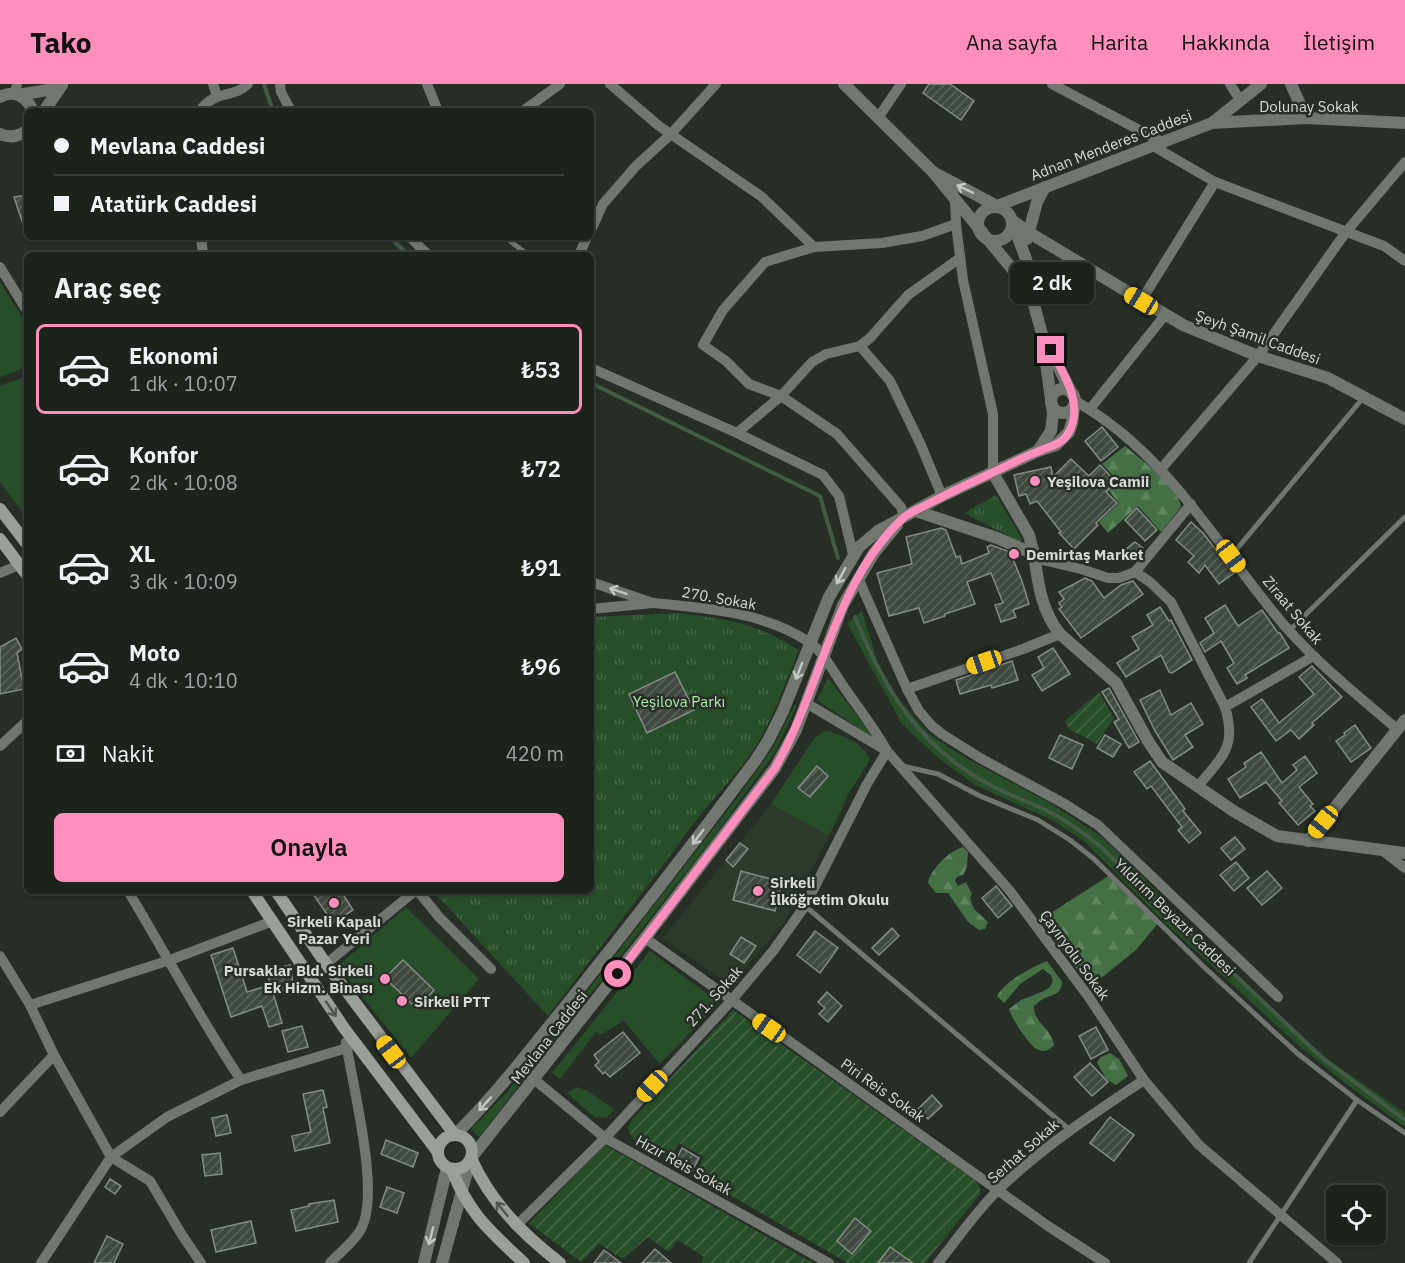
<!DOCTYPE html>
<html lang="tr">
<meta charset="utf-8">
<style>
:root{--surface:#1c221c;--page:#252a25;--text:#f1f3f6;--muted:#a0a4a3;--line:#3a3f3b;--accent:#fe8ebc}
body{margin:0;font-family:"IBM Plex Sans",sans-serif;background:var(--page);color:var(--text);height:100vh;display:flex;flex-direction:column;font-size:22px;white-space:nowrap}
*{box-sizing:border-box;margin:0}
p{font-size:20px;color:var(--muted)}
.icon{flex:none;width:33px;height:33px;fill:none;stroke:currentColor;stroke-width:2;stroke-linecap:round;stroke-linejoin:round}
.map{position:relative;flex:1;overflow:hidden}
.drawer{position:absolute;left:24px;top:168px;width:570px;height:642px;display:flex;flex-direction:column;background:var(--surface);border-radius:9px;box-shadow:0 2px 4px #0004,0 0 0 2px var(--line)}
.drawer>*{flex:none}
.top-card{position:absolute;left:24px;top:24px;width:570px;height:132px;border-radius:9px;box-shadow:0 2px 4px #0004,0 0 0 2px var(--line);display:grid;align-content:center;height:132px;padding:0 30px;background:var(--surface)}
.tools{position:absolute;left:1326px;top:1101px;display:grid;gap:12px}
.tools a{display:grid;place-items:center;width:60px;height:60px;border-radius:9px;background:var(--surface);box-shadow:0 2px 4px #0004,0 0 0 2px var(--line);font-size:30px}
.end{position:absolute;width:27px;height:27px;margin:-14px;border:8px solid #fe8ebc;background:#111;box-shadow:0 0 0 3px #111}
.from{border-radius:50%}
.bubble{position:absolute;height:42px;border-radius:9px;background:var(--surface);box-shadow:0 2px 4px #0004,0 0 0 2px var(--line);font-size:20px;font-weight:600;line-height:42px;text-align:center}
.car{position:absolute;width:18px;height:36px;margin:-18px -9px;border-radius:8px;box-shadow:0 0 4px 2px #0007;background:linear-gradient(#f5c518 24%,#345 0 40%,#f5c518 0 76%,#345 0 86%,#f5c518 0)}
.top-card b{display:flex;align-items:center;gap:21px;height:57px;font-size:22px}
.top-card b+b{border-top:2px solid var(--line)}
.top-card i{width:15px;height:15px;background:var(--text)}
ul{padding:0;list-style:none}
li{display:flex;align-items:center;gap:18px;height:90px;margin:0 12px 9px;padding:0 18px;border:3px solid transparent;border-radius:9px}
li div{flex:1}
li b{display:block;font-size:22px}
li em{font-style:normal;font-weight:600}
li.active{border-color:var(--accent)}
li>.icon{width:54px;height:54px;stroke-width:1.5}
h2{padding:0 30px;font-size:27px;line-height:72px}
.pay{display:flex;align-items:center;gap:15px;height:66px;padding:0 30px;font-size:22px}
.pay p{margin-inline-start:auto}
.primary-button{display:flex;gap:12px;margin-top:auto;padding:12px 30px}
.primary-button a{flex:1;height:69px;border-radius:9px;background:var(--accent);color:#111;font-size:24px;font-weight:600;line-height:69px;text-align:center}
header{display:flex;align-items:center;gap:36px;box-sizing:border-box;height:84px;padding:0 30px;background:var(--accent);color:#111}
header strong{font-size:28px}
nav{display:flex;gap:33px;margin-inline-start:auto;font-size:21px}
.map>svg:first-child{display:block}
.built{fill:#2c392c}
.grass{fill:#284e29}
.forest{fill:url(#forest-firs)}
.park{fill:url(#park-tufts)}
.garden{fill:url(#garden-furrows)}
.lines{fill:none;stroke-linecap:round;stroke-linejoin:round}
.stream{stroke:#435b45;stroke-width:4}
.building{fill:url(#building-hatch);stroke:#838d83;stroke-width:1.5}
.service{stroke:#717671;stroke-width:5}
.minor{stroke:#717671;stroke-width:10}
.tertiary{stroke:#717671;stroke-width:12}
.secondary{stroke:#999f99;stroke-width:12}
.oneway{stroke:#c2c7c2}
.oneway2{stroke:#4e564e}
.route{stroke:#fe8ebc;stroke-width:8}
.poi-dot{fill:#fe8ebc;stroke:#262e26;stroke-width:2}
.labels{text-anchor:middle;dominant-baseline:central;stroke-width:5;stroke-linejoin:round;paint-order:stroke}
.street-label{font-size:15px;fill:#d6dbd6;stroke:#262e26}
.poi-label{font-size:15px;font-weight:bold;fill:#d6dbd6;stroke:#262e26;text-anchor:start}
.park-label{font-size:15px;fill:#acedac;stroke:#262e26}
</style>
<header>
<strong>Tako</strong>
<nav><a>Ana sayfa</a><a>Harita</a><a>Hakkında</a><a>İletişim</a></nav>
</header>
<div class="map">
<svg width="1405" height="1179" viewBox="0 0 1405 1179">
<defs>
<pattern id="forest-firs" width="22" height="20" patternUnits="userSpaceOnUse" patternTransform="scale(1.5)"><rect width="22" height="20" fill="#457046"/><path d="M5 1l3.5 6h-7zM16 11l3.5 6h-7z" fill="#5f8460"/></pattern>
<pattern id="park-tufts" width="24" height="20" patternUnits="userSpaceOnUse" patternTransform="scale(1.5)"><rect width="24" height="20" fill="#284e29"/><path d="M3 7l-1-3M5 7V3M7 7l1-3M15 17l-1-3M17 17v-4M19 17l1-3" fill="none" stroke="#466747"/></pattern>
<pattern id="garden-furrows" width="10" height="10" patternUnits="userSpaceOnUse" patternTransform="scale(1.5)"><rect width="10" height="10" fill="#284e29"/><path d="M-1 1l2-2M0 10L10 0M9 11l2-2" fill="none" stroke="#466747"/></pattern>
<pattern id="building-hatch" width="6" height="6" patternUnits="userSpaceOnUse" patternTransform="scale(1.5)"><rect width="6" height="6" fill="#404940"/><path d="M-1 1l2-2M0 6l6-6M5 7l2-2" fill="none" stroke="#5b635b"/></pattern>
</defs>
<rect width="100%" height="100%" fill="#262e26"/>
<polygon class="built" points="771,720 829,752 784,839 730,902 663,854"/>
<g class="grass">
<polygon points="0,198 27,241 27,283 0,293"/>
<polygon points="27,292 27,434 0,398 0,302"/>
<polygon points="862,527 878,579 899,616 929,650 964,673 1050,719 1098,750 1133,782 1211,866 1310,959 1329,976 1405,1029 1405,1043 1341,996 1298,961 1164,838 1083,756 1052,736 975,701 937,673 902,640 847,539"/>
<polygon points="828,594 876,656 817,616"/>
<polygon points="795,620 797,621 774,670 713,754 479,1053 471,1045 506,1009 544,963 737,714 772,665"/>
<path d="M 826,647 C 840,649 866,661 870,676 L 849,709 L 829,752 L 771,720 L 815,653 Z"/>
<polygon points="406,823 479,895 411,974 338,882"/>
<polygon points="650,867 714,915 713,925 660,980 624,937 600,951 596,948 560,995 552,989"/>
<polygon points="577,1003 588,1007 615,1026 606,1034 595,1033 567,1009"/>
</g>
<g class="forest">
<path d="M 1125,362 C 1141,376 1178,402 1181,423 L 1161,448 L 1138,422 L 1108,449 L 1099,438 L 1119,419 L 1109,407 L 1118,397 L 1102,380 Z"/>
<path d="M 963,763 L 968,768 L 967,783 L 963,791 L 957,793 L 955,797 L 958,802 L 966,798 L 972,810 L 970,814 L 974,825 L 988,838 L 985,845 L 979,846 L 968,838 L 948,809 L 936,809 L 928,799 C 930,786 950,766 963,763 Z"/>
<polygon points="1110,791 1159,838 1136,866 1090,903 1040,836"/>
<path d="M 1047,877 L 1062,898 C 1061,912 1052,910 1043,915 C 1039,917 1037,920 1034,922 C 1033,939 1052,944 1054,961 C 1050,966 1044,969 1037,965 C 1030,962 1011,934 1009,925 L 1021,916 L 1044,907 L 1050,903 L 1053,897 L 1051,891 L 1043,885 L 1020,900 L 1004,919 L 997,912 C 1006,896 1031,884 1047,877 Z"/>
<polygon points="1110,969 1119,975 1128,992 1116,1001 1106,995 1097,978 1101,973"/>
</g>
<g class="park">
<polygon points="996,411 1022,455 1020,458 964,429"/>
<path d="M 678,529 C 730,536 754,538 799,566 C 785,600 773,637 752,668 C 729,701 698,729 677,763 L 548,932 L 433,807 L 591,807 L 591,533 Z"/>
</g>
<g class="garden">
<polygon points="1099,608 1114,634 1097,660 1069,645 1065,637"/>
<polygon points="733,926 976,1097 980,1104 980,1110 925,1179 848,1179 695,1091 704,1073 679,1059 669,1075 633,1055 628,1045 631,1037"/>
<polygon points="605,1061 813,1179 701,1179 704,1173 678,1156 669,1168 648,1153 623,1175 599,1160 581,1178 529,1139"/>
</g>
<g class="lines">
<g class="stream">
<polyline points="264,0 273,27"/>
<polyline points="390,153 408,171"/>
<polyline points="591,299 820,412 838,474"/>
<path d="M 855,533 C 884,605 919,663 990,701 C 1009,711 1029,718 1048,727 C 1067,737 1085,750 1101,763 L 1321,973 L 1405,1036"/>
</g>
</g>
<g class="building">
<polygon points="929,0 950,0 974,17 961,36 923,9"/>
<polygon points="27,111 27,146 25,146 14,113"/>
<polygon points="1102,343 1118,363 1101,377 1085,357"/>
<polygon points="1071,375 1089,392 1100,381 1116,398 1106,408 1117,419 1096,439 1098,441 1074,465 1059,449 1061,448 1037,417 1030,420 1026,410 1019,412 1014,391 1051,383 1053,393"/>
<polygon points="1137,424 1157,446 1145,457 1125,436"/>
<polygon points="1191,438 1203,449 1234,489 1219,500 1205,481 1199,489 1188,478 1194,472 1176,456"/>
<polygon points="941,444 946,446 956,473 960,472 962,480 989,469 987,463 991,461 1010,468 1022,497 1029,520 1013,526 1016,533 1001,538 995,521 1003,519 991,489 967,498 975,520 945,530 945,532 924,539 919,524 889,532 877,489 912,480 906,453"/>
<polygon points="1135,458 1143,464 1127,477 1121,469"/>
<polygon points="1085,494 1092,497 1104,514 1121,501 1133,497 1143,510 1081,554 1059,525 1062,523 1059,519 1064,515 1059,508"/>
<polygon points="1225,521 1238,542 1262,526 1278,549 1280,549 1289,564 1245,591 1247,594 1237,600 1227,584 1234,579 1221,557 1205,568 1200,559 1214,549 1205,534"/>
<polygon points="1160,523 1169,537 1171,536 1192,576 1172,589 1169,588 1161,571 1126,593 1117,579 1139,565 1132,553 1153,541 1147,531"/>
<polygon points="16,554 22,565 17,569 24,605 0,610 0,563"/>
<polygon points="1053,564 1070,590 1042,607 1032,591 1044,584 1038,573"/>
<polygon points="1012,577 1018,596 992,604 991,601 960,610 956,596"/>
<polygon points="1312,582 1342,613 1312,639 1314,641 1299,655 1291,646 1276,657 1251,623 1262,615 1279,639 1314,610 1299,593"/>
<polygon points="675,588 694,626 647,649 629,610"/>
<polygon points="1109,604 1139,658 1129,664 1114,638 1119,635 1102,608"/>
<polygon points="1160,606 1171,631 1191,619 1203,640 1185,651 1193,663 1173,676 1155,647 1140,616"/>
<polygon points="1355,641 1371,664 1351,678 1336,657 1345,651 1344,649"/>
<polygon points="1060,651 1083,661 1072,685 1049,674"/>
<polygon points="1105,651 1121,660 1113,673 1097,664"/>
<polygon points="1261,668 1282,699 1297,686 1293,681 1305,672 1317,689 1299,703 1313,720 1310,722 1315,727 1298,741 1279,719 1282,717 1266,698 1240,714 1228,695 1246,683 1244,679"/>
<polygon points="1150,677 1185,725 1183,727 1201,749 1189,759 1178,746 1182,743 1151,702 1147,705 1134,688"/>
<polygon points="817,682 828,692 810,713 798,704"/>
<polygon points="1235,753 1245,765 1231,776 1221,764"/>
<polygon points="740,759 748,765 733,783 726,776"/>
<polygon points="1236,778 1249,794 1234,807 1220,791"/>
<polygon points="741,787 782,798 775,827 733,816"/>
<polygon points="1267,787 1282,804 1262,821 1247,804"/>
<polygon points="996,802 1012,822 998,834 982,814"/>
<polygon points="311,807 341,807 353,826 333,839"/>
<polygon points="892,844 899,852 879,871 872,864"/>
<polygon points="815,847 838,864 820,889 797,871"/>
<polygon points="741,853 756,862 744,879 730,870"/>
<polygon points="233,864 247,908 270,901 267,886 290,881 294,905 273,909 282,939 269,943 262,922 231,933 211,871"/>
<polygon points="403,876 434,906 417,925 385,894"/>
<polygon points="827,908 842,922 828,938 819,930 825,924 818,918"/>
<polygon points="302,942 308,963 288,968 282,947"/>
<polygon points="1096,943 1108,966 1091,975 1079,952"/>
<polygon points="623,948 640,969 610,993 605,988 603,990 595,981 599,978 594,971"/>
<polygon points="1090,979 1108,998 1092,1012 1074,993"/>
<polygon points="323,1006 327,1023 323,1024 330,1059 295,1067 292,1052 311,1048 303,1010"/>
<polygon points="932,1011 942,1022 928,1035 918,1025"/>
<polygon points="227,1031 231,1049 216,1052 212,1034"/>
<polygon points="1110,1033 1134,1051 1114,1077 1090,1059"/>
<polygon points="386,1056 418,1069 413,1083 381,1070"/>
<polygon points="682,1064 699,1074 692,1087 675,1078"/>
<polygon points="220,1069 222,1090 205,1092 202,1071"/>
<polygon points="110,1095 121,1102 115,1110 105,1103"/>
<polygon points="387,1103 404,1109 397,1129 380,1123"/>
<polygon points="334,1116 338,1138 296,1147 291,1126 309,1122 309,1120"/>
<polygon points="855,1134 871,1147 852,1170 837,1157"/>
<polygon points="251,1137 256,1159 216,1168 211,1146"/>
<polygon points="107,1152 123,1160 114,1179 94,1179"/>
<polygon points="890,1163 913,1179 878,1179"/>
<polygon points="655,1165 671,1179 642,1179"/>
<polygon points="604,1166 621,1179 594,1179"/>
</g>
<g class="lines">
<g class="service">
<polyline points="505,153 528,171"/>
<polyline points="1231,472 1363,314"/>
<polyline points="1290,546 1405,433"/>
<polyline points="902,682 938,690 980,712 1038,736 1070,756 1094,775 1204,883 1297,969 1357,1016 1405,1049"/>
<polyline points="805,822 1070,1046"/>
<polyline points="1249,1179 1357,1016"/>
</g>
<g class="minor">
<polyline points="213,0 217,12"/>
<polyline points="280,0 281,8 291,27"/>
<polyline points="427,0 438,27"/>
<polyline points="610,0 659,42 762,113 814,163"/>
<polyline points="1052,0 1164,59"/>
<polyline points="1230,0 1240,16"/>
<polyline points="15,10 17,0"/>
<path d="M 200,27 C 215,5 233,15 248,0"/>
<polyline points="523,27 560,0"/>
<polyline points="878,34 901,0"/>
<polyline points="1153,62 1215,98 1384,162 1405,177"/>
<polyline points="955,117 956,140 963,196 993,330 993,389"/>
<polyline points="591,146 603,120 636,82 671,50 716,0"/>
<polyline points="201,153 203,171"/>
<polyline points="410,153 428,171"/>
<polyline points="579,171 587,153"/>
<polyline points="0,183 27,227"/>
<polyline points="1141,217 1215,98"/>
<polyline points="860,262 890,297 920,359 942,412"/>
<polyline points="591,284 737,349 823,391 839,412 853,470"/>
<path d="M 1075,317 C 1162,365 1213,454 1274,529 C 1310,574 1354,608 1397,645"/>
<polyline points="1090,325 1165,231"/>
<polyline points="737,349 781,312 812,278 826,270 860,262 870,254 908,211 960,174"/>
<polyline points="1161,385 1258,272 1346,148 1405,78"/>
<polyline points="904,433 901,423 837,350 781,312 749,300 726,277 703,261 723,226 765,178 814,163 882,159 922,152 956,140"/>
<path d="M 1034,474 L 1081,485 L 1108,494 L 1119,494 L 1135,488 L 1150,498 L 1171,518 L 1225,623 C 1237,662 1223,672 1199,701"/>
<polyline points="1135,488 1191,420"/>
<polyline points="0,489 19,481"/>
<polyline points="858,494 907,605 919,627 932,642 942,650 980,674 1063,719 1098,741 1278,913"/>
<polyline points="591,498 653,519 591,525"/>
<path d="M 653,519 C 706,524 764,528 809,558 C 825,569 835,591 846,606 C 860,626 875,645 887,667 L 1010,807 L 1088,912 L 1144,996 L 1199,1061 L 1337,1179"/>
<polyline points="907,605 1023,565 1060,550"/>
<polyline points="1225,623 1312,573"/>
<polyline points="0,662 27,637"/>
<polyline points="1382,766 1405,784"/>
<path d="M 128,807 C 166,870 200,935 241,996"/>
<polyline points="418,807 439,833 491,885"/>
<polyline points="645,854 1048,1142 1105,1179"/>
<polyline points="0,872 30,921 54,971 111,1073 150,1097 182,1151 201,1179"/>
<polyline points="326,880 415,807"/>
<polyline points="30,921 170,876 273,837"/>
<polyline points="535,996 605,1054 829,1179"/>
<polyline points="0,1028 54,971"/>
<polyline points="516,1142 605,1054 731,917 773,867 805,822 867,700 887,667 806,619"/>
<polyline points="41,1179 111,1073 167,1033 241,996 347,964"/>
<path d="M 330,1179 C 339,1169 355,1157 361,1145 C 381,1109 352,1000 346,958"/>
<path d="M 938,1179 C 958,1154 977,1126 1000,1104 C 1044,1062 1094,1029 1144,996"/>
</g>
<g class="tertiary">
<polyline points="844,0 933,88 1013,186 1033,217"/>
<polyline points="1291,0 1306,34"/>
<polyline points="18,11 48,6 62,1 44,27"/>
<path d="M 0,13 C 15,5 27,13 33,27"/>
<polyline points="1212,39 1306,34 1405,39"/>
<path d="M 0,50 C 10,54 19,53 27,46"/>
<polyline points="933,88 997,122 1212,39 1261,0"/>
<circle cx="995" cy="140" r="17"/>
<polyline points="1012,136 1028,148 1183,241 1258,272 1328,294 1405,335"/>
<polyline points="1012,137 1030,186 1033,217 1042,250 1053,330 1051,347 1038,367"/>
<polyline points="1027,155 1037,118 1045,103"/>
<polyline points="1045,256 1072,310"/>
<circle cx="1063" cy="317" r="12"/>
<polyline points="916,427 997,454 1034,470 1029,451 993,389"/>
<path d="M 1034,470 C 1038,499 1041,526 1060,550 L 1116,599 L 1148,657 L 1162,678 L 1235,728 L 1277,752 L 1405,769"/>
<polyline points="1308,757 1405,636"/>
<path d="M 455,1051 C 497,1010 531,964 568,919 C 632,839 694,759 755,677 L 768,657 L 783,627 L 829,513 L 859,463 L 878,447 L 942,412 L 1038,367 L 1056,361 L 1069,348 L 1072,339 L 1075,317"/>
<polyline points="424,1179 447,1084"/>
<polyline points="442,1179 471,1074 645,854 775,684 796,646 843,521 874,469 897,441"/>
</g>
<g class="secondary">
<polyline points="0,425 27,460"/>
<polyline points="0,455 27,491"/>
<polyline points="252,807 344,944 437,1067"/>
<polyline points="276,807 326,880 455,1051"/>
<circle cx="455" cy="1068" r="17"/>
<path d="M 471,1074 C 490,1118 523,1150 560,1179"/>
<path d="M 452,1086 C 469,1130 490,1147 524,1179"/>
</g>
</g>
<defs><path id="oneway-shaft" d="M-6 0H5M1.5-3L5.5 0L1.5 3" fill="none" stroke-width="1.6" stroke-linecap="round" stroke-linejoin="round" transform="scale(1.5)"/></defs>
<g class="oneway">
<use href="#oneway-shaft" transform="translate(965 105) rotate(-154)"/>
<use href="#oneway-shaft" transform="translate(841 492) rotate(119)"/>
<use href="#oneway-shaft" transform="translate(618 507) rotate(-161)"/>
<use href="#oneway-shaft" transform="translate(799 587) rotate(111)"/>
<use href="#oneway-shaft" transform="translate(698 753) rotate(127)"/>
<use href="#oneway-shaft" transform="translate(485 1020) rotate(132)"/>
<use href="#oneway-shaft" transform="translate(431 1152) rotate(104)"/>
</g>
<g class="oneway2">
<use href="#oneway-shaft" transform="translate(331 925) rotate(56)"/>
<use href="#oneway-shaft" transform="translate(502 1125) rotate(-129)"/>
</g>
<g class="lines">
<path class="route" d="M 618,890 L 775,684 C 822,603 833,501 902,435 C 908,429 919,425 926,421 C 949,409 972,398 996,387 C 1009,381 1023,373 1037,368 C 1050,362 1063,361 1070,346 C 1083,319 1064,290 1051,266"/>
</g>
<g class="poi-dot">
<circle cx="1035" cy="397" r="6"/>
<circle cx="1014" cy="470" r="6"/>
<circle cx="758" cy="807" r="6"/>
<circle cx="334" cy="819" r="6"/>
<circle cx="385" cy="895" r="6"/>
<circle cx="402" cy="917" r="6"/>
</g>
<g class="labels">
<g class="street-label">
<text x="1309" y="22">Dolunay Sokak</text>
<text transform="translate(1111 61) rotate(-21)">Adnan Menderes Caddesi</text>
<text transform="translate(1258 253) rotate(20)">Şeyh Şamil Caddesi</text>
<text transform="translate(719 514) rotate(10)">270. Sokak</text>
<text transform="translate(1293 526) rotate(50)">Ziraat Sokak</text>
<text transform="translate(1175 833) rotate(44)">Yıldırım Beyazıt Caddesi</text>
<text transform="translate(1075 871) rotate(54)">Çayıryolu Sokak</text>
<text transform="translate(714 912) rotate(-48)">271. Sokak</text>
<text transform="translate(549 953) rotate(-52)">Mevlana Caddesi</text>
<text transform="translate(883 1006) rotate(35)">Piri Reis Sokak</text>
<text transform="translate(1023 1067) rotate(-41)">Serhat Sokak</text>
<text transform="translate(684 1081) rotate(29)">Hızır Reis Sokak</text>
</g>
<g class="poi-label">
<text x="1047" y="397">Yeşilova Camii</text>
<text x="1026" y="470">Demirtaş Market</text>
<text x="770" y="798">Sirkeli<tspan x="770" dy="17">İlköğretim Okulu</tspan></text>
<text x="334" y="837" text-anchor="middle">Sirkeli Kapalı<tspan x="334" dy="17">Pazar Yeri</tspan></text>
<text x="373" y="886" text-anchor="end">Pursaklar Bld. Sirkeli<tspan x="373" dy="17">Ek Hizm. Binası</tspan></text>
<text x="414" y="917">Sirkeli PTT</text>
</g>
<g class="park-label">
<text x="679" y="617">Yeşilova Parkı</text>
</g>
</g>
</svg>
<div class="tools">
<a><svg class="icon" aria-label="locate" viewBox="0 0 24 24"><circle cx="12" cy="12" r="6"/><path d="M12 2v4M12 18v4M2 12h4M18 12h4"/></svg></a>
</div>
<i class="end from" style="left:618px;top:890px"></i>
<i class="end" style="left:1051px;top:266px"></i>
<div class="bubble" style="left:1010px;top:178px;width:84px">2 dk</div>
<i class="car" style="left:1141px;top:217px;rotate:301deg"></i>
<i class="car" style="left:1231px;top:472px;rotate:143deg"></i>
<i class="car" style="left:984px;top:578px;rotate:251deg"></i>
<i class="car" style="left:1323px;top:738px;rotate:219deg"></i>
<i class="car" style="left:769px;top:944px;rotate:305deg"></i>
<i class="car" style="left:391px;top:968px;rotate:323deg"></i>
<i class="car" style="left:652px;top:1002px;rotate:223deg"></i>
<div class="top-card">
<b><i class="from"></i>Mevlana Caddesi</b>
<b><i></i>Atatürk Caddesi</b>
</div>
<section class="drawer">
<h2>Araç seç</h2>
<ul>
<li class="active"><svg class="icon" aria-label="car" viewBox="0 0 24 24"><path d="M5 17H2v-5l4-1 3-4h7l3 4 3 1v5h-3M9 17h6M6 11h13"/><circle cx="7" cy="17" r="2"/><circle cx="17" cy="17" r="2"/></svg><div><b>Ekonomi</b><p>1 dk · 10:07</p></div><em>₺53</em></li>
<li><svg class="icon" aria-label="car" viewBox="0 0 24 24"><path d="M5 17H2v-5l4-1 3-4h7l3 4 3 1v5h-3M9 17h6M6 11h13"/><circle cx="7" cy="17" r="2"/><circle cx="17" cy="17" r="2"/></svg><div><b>Konfor</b><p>2 dk · 10:08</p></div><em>₺72</em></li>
<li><svg class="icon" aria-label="car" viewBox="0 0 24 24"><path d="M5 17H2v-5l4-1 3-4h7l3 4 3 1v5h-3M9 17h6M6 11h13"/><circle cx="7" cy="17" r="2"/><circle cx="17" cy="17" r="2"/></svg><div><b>XL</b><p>3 dk · 10:09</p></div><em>₺91</em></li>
<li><svg class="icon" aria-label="car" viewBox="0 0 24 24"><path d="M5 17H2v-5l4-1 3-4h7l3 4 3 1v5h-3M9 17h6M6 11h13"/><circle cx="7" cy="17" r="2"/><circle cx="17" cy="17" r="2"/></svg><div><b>Moto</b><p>4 dk · 10:10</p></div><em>₺96</em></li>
</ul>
<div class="pay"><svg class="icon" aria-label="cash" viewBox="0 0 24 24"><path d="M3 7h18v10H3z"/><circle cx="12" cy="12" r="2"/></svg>Nakit<p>420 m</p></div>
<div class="primary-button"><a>Onayla</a></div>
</section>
</div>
